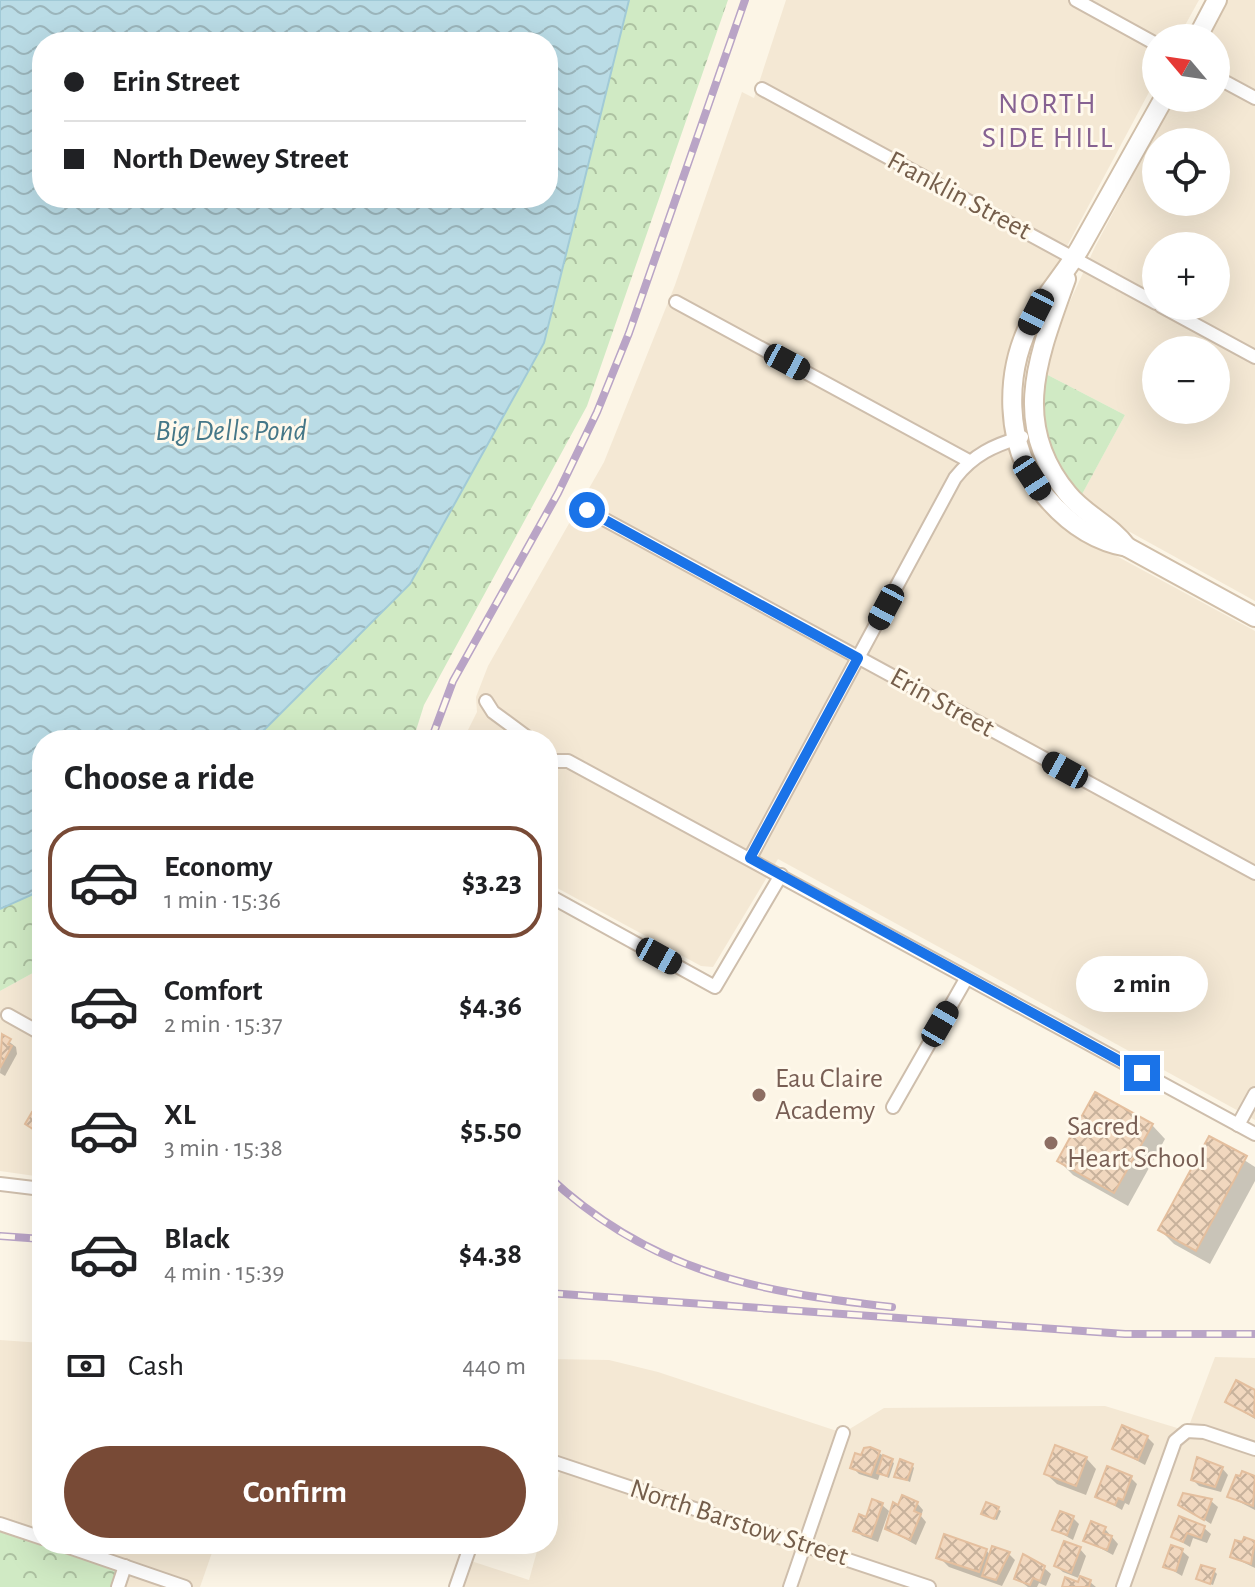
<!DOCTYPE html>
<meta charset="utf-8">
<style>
:root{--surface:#fff;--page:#f6f6f6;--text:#202124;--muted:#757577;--line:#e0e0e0;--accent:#784a36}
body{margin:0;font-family:"Alegreya Sans",sans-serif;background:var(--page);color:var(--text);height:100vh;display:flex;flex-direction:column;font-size:30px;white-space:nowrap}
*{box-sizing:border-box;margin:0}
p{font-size:26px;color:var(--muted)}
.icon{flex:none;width:44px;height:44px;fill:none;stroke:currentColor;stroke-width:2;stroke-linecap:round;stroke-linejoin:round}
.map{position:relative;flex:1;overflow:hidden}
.side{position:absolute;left:32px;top:730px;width:526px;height:824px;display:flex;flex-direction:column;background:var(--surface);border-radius:32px;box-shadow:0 8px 32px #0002}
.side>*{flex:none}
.guide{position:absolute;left:32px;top:32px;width:526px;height:176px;border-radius:32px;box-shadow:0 8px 32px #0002;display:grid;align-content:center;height:176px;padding:0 32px;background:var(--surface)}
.needle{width:52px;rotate:299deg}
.tools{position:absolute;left:1142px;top:24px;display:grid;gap:16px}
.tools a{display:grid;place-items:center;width:88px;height:88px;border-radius:50%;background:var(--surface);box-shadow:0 8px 32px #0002;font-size:40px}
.end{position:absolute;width:36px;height:36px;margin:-18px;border:10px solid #1a73e8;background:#fff;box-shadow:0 0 0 4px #fff}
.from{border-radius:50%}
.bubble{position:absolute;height:56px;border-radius:28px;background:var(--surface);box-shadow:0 8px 32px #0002;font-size:26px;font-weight:700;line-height:56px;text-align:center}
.car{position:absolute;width:24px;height:48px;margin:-24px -12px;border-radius:10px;box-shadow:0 0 6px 2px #0007;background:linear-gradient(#222 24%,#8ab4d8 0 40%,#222 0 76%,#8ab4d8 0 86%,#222 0)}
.guide b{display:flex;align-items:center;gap:28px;height:76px;font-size:30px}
.guide b+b{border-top:2px solid var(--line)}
.guide i{width:20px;height:20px;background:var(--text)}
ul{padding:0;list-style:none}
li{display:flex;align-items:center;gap:24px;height:112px;margin:0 16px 12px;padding:0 16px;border:4px solid transparent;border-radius:32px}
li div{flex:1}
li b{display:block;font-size:30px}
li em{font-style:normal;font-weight:700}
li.current{border-color:var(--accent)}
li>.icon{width:72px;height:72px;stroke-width:1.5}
h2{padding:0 32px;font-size:36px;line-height:96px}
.pay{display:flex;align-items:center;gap:20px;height:88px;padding:0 32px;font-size:30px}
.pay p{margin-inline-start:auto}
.button{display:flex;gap:16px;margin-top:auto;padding:16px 32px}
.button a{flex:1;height:92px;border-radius:48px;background:var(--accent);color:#fff;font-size:32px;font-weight:700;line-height:92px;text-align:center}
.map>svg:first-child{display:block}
.residential{fill:#f4e8d4;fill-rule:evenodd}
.park{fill:url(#park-crowns)}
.water{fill:url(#water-waves);stroke:#a1cad7;stroke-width:2;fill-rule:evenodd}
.shadow{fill:#0003}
.building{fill:url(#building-cross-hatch);stroke:#e4bf9e;stroke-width:2}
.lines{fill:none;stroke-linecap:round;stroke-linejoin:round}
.minor-casing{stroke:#cebeac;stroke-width:16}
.secondary-casing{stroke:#d1bfa9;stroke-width:22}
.minor{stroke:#fff;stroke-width:12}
.secondary{stroke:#fff;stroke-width:18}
.rail-casing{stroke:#b9a4c6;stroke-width:8}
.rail{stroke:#fff9ec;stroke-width:5;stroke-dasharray:15;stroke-linecap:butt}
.route{stroke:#1a73e8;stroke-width:10}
.education-dot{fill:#8d6e63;stroke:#fff9ec;stroke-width:3}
.labels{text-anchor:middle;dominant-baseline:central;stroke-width:6;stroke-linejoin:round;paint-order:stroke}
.street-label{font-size:28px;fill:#755e4b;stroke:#fff9ec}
.education-label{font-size:28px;fill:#785e54;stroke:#fff9ec;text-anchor:start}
.neighbourhood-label{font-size:30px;letter-spacing:2px;fill:#866292;stroke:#fff9ec}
.water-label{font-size:30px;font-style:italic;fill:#457788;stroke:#fff9ec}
</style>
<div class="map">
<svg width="1255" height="1587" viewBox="0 0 1255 1587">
<defs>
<pattern id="park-crowns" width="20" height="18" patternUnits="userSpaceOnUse" patternTransform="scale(2)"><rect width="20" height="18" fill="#d0eac4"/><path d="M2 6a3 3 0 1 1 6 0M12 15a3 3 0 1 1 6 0" fill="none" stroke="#adc1a1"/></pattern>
<pattern id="water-waves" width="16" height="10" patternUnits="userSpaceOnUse" patternTransform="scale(2)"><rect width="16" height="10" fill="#badce6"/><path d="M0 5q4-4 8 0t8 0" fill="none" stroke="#9cb6bc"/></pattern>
<pattern id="building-cross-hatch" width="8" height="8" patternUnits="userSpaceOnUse" patternTransform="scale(2)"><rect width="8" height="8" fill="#f1d7be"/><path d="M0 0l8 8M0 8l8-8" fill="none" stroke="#c8b29c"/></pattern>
</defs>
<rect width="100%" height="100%" fill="#fcf5e6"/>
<g class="residential">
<polygon points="786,0 1199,0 1178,38 1156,38 1156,79 1016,342 1020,466 1087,540 1255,631 1255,1120 778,859 713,967 701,966 548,883 548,740 463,740 477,712 476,697 488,666 604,462 675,285 742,92 754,98"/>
<path d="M 1227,0 L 1255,0 L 1255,601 L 1101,516 L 1080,498 L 1125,415 L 1042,372 L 1048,349 L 1095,247 L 1174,98 L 1216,98 L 1216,38 L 1207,38 ZM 1156,142 L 1216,142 L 1216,202 L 1156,202 ZM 1156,246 L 1216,246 L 1216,306 L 1156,306 ZM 1156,350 L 1216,350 L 1216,410 L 1156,410 Z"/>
<polygon points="42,968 42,1176 35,1176 0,1171 0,991"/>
<polygon points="0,1340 42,1343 42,1538 0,1524"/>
<polygon points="1215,1357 1255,1358 1255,1587 456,1587 465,1559 529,1580 539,1544 548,1544 548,1514 562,1465 548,1460 548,1359 609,1360 658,1372 843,1433 884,1408 1105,1406 1187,1431"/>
<polygon points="60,1544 215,1544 200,1587 118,1587"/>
</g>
<g class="park">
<polygon points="629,0 728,0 587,406 424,705 413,740 254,740 410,584"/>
<path d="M 1042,372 L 1125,415 L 1080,498 C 1044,452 1043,428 1042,372 Z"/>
<polygon points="42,890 42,968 0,991 0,909"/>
<polygon points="0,1524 42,1538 42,1544 60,1544 125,1566 118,1587 0,1587"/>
</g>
<path class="water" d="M 0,0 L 629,0 L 544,343 L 410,584 L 254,740 L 42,740 L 42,890 L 0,909 ZM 42,42 L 548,42 L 548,198 L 42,198 Z"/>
<g class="shadow">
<polygon points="3,1037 16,1047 17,1054 5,1076 0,1073"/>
<polygon points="1152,1125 1165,1139 1128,1206 1073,1175 1059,1161"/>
<polygon points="1210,1138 1255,1167 1255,1181 1210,1264 1174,1244 1160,1230"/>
<polygon points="1237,1383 1255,1392 1255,1419 1227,1402"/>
<polygon points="1147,1437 1154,1444 1145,1465 1114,1448"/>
<polygon points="879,1453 894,1463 889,1478 880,1474 878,1480 859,1474 852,1467"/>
<polygon points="1086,1458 1096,1469 1086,1495 1057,1484 1046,1474"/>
<polygon points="912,1465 914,1468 910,1482 897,1476"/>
<polygon points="1222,1468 1228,1475 1221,1492 1199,1486 1193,1480"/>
<polygon points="1243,1474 1255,1478 1255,1510 1230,1497"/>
<polygon points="1131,1478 1137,1484 1129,1505 1125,1503 1122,1510 1097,1496"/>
<polygon points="1211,1501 1218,1507 1211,1524 1180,1504"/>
<polygon points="917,1503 923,1510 921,1516 926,1522 916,1545 887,1529 899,1507"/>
<polygon points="882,1505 889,1511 878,1542 862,1536 856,1530"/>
<polygon points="998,1509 1001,1511 997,1520 986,1516"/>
<polygon points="1073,1518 1079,1524 1073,1540 1055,1530"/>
<polygon points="1204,1528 1211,1534 1207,1543 1193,1538 1190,1547 1173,1537"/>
<polygon points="1105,1529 1118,1544 1113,1555 1085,1540"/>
<polygon points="1245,1540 1255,1543 1255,1568 1232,1557"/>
<polygon points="1080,1549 1086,1556 1078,1578 1090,1582 1096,1587 1064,1587 1080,1584 1081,1579 1063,1572 1056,1566"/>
<polygon points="986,1550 991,1556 1009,1554 1015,1560 1002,1586 949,1567 939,1557"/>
<polygon points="1182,1551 1189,1557 1182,1576 1165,1566"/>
<polygon points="1025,1556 1036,1561 1051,1574 1046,1586 1039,1583 1037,1587 1028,1587 1016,1578"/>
<polygon points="1214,1571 1217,1574 1213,1585 1201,1581"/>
</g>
<g class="building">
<polygon points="2,1034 11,1039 8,1044 12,1046 0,1068"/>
<polygon points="1095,1092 1153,1124 1114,1193 1057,1161"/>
<polygon points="32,1112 42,1116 42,1135 25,1124"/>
<polygon points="1209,1136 1247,1156 1196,1251 1158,1230"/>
<polygon points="1236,1380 1255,1390 1254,1417 1225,1402"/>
<polygon points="1122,1425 1148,1436 1138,1460 1112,1449"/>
<polygon points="1055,1445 1087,1457 1076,1486 1044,1474"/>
<polygon points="870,1447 880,1451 871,1475 850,1468 855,1453 861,1455 864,1448"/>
<polygon points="883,1455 893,1459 887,1476 877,1473"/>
<polygon points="1197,1457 1223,1467 1215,1487 1191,1480"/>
<polygon points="900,1459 913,1464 907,1480 894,1477"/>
<polygon points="1107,1466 1132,1476 1123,1500 1118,1498 1115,1505 1095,1497"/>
<polygon points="1242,1471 1255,1476 1253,1506 1227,1497 1236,1475 1240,1476"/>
<polygon points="1183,1493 1212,1499 1204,1520 1178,1505"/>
<polygon points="902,1495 918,1502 914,1511 921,1514 910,1540 885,1529 893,1502 898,1505"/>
<polygon points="872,1499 883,1503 871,1537 853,1531 859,1514 866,1517"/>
<polygon points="986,1502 999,1507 994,1519 981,1514"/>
<polygon points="1060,1511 1074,1516 1067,1535 1052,1530"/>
<polygon points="1179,1516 1205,1526 1201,1538 1187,1533 1183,1542 1171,1537"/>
<polygon points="1091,1521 1106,1527 1103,1533 1112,1536 1107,1550 1083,1541"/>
<polygon points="944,1534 987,1549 979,1572 936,1558"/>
<polygon points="1244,1537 1255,1541 1251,1564 1230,1557 1235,1540 1242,1542"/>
<polygon points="1064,1541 1081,1547 1071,1573 1054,1566"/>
<polygon points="1171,1545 1183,1549 1176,1571 1163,1567"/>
<polygon points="992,1546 1010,1552 996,1580 982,1576"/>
<polygon points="1023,1554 1045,1566 1040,1581 1033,1578 1030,1585 1014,1579"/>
<polygon points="1201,1565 1215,1569 1210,1584 1196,1579"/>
<polygon points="1080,1576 1091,1580 1089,1587 1062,1587 1065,1577 1078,1582"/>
</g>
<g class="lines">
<defs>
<g id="minor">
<polyline points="1076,0 1156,44"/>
<polyline points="1216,77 1255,98"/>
<polyline points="762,89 1156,303"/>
<polyline points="676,302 969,461"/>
<polyline points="1161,306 1255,357"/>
<polyline points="587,510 1255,873"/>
<polyline points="486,701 493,712 531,740"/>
<polyline points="548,761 568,761 1255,1134"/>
<path d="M 750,858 L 955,478 C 973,455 994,445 1022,437"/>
<polyline points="548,895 715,987 781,875"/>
<polyline points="8,1015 42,1034"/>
<polyline points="893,1107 966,979"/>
<polyline points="1238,1125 1255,1094"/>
<polyline points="0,1184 42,1189"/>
<polyline points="548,1460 929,1587"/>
<polyline points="0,1524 42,1538"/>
<polyline points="60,1544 185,1587"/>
<polyline points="118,1587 125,1566"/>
<polyline points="456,1587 471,1544"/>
<polyline points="790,1587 843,1433"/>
<polyline points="1123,1587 1175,1441 1187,1431 1204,1432 1255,1449"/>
</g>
<g id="secondary">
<polyline points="1197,38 1217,0"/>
<path d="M 1164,98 C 1136,148 1108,198 1080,248 C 1067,271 1048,291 1035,314 C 1003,370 1003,447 1046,497 C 1068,523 1093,541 1127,547 L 1255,617"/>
<path d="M 1066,279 C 1039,355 1009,423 1068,494 C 1085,515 1111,525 1127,547"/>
</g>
</defs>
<use href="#minor" class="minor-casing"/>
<use href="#secondary" class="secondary-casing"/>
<use href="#minor" class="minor"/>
<use href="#secondary" class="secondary"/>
<defs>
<g id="rail">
<polyline points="431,740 453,681 558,493 597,412 629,333 745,0"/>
<path d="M 548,1176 C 650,1272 758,1292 892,1307"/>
<polyline points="0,1236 42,1239"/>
<polyline points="548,1293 1125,1334 1255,1334"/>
</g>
</defs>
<use href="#rail" class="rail-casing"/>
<use href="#rail" class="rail"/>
</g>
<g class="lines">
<polyline class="route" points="587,510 858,658 750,858 1142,1073"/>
</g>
<g class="education-dot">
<circle cx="759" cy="1095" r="8"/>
<circle cx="1051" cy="1143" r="8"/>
</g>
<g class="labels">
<g class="street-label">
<text transform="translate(959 196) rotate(28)">Franklin Street</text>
<text transform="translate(942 703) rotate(29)">Erin Street</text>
<text transform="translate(739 1523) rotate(18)">North Barstow Street</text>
</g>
<g class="education-label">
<text x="775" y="1079">Eau Claire<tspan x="775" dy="32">Academy</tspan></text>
<text x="1067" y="1127">Sacred<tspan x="1067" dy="32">Heart School</tspan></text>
</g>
<g class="neighbourhood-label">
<text x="1048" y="104">NORTH<tspan x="1048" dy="34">SIDE HILL</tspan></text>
</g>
<g class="water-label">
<text x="231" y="431">Big Dells Pond</text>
</g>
</g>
</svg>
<div class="tools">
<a><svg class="needle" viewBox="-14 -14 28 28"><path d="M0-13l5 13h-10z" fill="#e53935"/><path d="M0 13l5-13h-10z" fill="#757577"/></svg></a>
<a><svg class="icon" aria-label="locate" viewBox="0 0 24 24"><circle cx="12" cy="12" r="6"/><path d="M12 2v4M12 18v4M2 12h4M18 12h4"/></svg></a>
<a>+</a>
<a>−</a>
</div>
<i class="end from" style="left:587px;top:510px"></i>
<i class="end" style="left:1142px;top:1073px"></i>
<div class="bubble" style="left:1076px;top:956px;width:132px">2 min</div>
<i class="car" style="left:1036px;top:312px;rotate:207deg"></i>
<i class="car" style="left:787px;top:362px;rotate:118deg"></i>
<i class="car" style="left:1032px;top:478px;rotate:147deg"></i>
<i class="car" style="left:886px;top:607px;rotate:208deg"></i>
<i class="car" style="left:1065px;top:770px;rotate:299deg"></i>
<i class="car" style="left:659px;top:956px;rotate:119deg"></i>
<i class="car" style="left:940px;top:1024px;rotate:30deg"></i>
<div class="guide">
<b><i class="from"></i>Erin Street</b>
<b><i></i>North Dewey Street</b>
</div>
<section class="side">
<h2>Choose a ride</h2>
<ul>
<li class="current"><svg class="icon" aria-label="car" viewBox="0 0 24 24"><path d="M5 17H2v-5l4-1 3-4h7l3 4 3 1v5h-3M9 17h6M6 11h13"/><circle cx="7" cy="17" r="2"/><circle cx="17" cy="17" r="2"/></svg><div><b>Economy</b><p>1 min · 15:36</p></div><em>$3.23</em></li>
<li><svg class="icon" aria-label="car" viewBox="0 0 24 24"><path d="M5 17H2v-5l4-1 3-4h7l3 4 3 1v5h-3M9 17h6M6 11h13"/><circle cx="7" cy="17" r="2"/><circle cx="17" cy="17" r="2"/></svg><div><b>Comfort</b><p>2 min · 15:37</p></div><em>$4.36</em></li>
<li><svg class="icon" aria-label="car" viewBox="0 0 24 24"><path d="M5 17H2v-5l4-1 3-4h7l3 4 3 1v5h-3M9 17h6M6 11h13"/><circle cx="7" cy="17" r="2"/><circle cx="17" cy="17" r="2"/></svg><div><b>XL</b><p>3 min · 15:38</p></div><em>$5.50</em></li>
<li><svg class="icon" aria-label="car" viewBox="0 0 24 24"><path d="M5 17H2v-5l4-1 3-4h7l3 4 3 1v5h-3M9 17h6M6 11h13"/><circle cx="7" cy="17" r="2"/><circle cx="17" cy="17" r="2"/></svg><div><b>Black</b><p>4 min · 15:39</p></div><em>$4.38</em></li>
</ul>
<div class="pay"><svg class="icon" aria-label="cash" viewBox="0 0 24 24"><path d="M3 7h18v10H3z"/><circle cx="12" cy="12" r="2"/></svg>Cash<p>440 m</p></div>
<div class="button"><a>Confirm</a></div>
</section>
</div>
